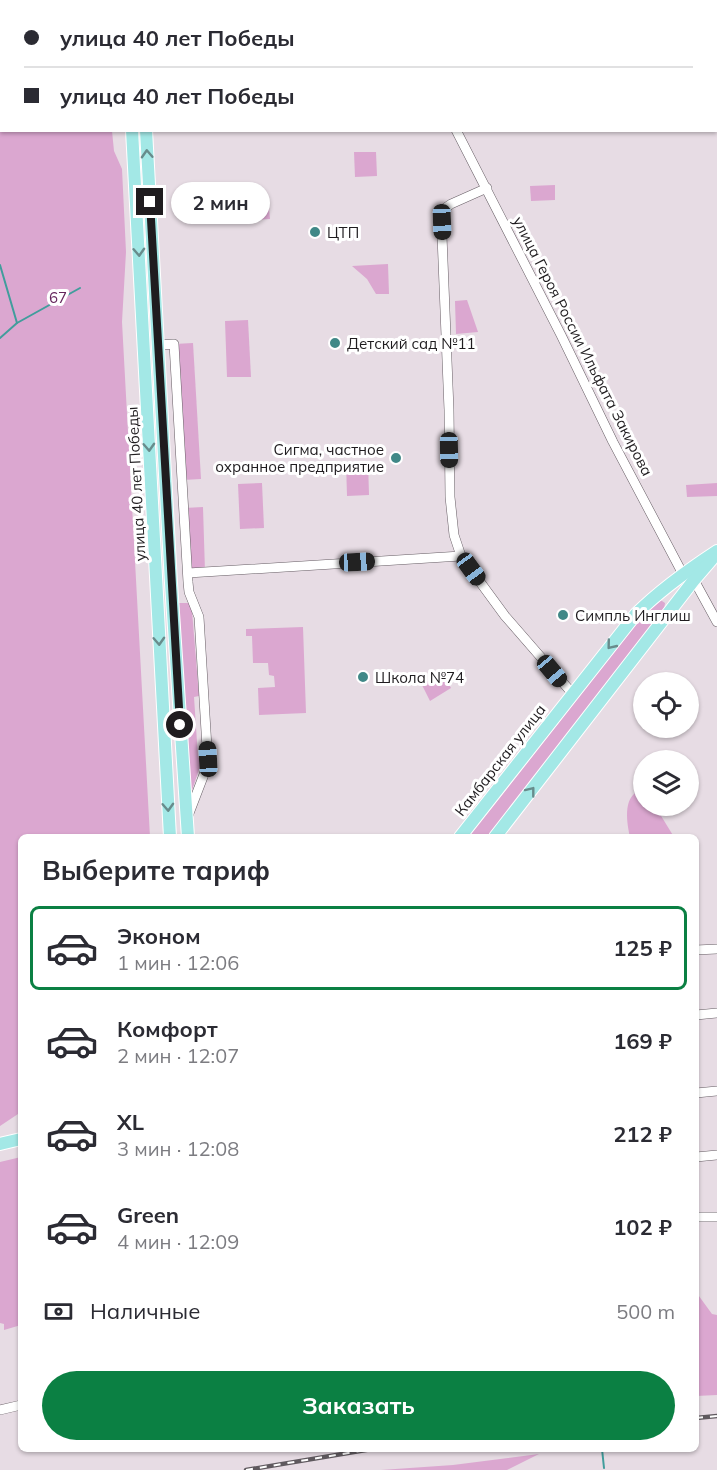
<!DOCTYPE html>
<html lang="ru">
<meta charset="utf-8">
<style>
:root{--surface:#fff;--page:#f2f2f3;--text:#2b2b33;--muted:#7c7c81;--line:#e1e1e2;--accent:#0b8043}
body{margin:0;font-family:Mulish,sans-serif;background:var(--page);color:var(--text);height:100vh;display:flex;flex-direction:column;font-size:22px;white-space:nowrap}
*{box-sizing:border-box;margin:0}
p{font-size:20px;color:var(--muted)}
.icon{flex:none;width:33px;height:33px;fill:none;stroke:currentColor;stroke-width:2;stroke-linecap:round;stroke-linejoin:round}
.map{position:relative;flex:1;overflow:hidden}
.details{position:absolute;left:18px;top:834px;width:681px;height:618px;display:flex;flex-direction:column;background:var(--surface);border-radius:9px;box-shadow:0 2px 4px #0004}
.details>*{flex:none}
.guide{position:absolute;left:0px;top:0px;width:717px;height:132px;box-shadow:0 2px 4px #0004;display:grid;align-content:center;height:132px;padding:0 24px;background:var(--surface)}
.controls{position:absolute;left:633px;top:672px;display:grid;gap:12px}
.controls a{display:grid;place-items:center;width:66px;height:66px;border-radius:50%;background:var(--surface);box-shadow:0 2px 4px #0004;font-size:30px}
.end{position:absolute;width:27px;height:27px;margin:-14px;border:8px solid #1f1c1f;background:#fff;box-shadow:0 0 0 3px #fff}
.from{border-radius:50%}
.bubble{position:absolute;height:42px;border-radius:21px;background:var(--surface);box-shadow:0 2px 4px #0004;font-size:20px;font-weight:700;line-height:42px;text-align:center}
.car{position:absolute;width:18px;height:36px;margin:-18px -9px;border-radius:8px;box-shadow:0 0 4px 2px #0007;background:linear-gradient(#222 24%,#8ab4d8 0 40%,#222 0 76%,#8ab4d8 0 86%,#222 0)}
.guide b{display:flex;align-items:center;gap:21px;height:57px;font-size:22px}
.guide b+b{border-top:2px solid var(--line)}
.guide i{width:15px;height:15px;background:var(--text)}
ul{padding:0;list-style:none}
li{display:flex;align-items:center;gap:18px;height:84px;margin:0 12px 9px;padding:0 12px;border:3px solid transparent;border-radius:9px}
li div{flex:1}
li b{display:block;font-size:22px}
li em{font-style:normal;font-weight:700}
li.active{border-color:var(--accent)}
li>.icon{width:54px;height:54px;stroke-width:1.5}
h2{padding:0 24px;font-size:27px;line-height:72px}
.pay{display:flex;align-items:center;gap:15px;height:66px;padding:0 24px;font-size:22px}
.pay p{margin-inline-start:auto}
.primary-button{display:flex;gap:12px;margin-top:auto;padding:12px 24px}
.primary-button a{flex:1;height:69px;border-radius:36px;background:var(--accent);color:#fff;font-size:24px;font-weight:700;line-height:69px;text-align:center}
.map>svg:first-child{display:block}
.green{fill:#dba7d0}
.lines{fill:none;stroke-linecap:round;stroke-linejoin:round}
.stream{stroke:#419d9c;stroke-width:2}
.minor-casing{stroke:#665d64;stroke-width:10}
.major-casing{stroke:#fff;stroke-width:14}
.minor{stroke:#fff;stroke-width:9}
.major{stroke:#a3e8e6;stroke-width:12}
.rail-casing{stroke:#5f595e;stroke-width:4.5}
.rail{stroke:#fff;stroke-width:2;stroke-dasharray:7;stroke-linecap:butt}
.oneway{stroke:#688c8c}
.route{stroke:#1f1c1f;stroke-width:8}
.poi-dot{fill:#408887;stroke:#fff;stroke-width:2}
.labels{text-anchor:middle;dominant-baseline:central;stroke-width:6;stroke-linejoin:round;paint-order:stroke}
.poi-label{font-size:15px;fill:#1f1c1f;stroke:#fff;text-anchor:start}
.park-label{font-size:15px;fill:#65255c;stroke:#fff}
.street-label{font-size:15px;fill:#1f1c1f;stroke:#fff}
</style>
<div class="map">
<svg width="717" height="1470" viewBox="0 0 717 1470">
<rect width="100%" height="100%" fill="#e7dce4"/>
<g class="green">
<polygon points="0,0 108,1 2,2 2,130 112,131 114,151 122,169 126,252 122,322 150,837 21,837 21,1112 0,1126"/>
<polygon points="354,152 376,152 377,176 355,177"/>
<polygon points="555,185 555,200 531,201 530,186"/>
<polygon points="268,196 270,219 202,223 201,199"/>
<polygon points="388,264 389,294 376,294 367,279 352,266"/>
<polygon points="467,300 478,332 456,334 455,301"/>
<polygon points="248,320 251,377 227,377 225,321"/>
<polygon points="193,343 201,479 183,480 174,344"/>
<polygon points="368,461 369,495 347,496 346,462"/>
<polygon points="262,483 264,528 240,529 238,484"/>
<polygon points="717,483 717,496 687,497 686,485"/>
<polygon points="203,507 205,572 188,573 184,508"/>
<polygon points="659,599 665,603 664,610 487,837 469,837 652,604"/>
<polygon points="179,603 189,603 192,611 199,696 194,697 198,757 202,761 190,796"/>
<polygon points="303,627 306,713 259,715 258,688 275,687 274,676 269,675 268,663 253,663 252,636 246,636 246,629"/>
<polygon points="442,672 451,688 430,701 422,685"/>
<path d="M 637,792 L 643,793 L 644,806 L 655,806 L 674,837 L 630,837 C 627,824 623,799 637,792 Z"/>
<polygon points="21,1157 21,1325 4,1330 4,1324 0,1323 0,1162"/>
<polygon points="696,1292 712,1314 717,1315 717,1395 696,1396"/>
<polygon points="539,1454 507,1470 381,1470 453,1465"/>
</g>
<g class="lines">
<g class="stream">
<polyline points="0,265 17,323"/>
<polyline points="0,338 17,323 80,288"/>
<polyline points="602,1449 604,1468"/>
</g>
<defs>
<g id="minor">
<polyline points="114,0 114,2"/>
<polyline points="159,0 159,2"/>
<polyline points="716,38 717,38"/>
<polyline points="456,130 561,335 613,442 686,580"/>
<polyline points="487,188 451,204 441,211 449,410 450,497 454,535 461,556 505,616 572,693"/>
<polyline points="157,345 174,344 188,582 189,592 199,617 208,764 188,816"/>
<polyline points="188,573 461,556"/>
<polyline points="694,580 717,622"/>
<polyline points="696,950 717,949"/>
<polyline points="696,1015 717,1013"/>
<polyline points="696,1093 717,1091"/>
<polyline points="696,1157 717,1155"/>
<polyline points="696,1217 717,1217"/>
<polyline points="0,1410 21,1405"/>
</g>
<g id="major">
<polyline points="124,0 124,2"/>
<polyline points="139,0 139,2"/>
<polyline points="424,2 425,0"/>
<polyline points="456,2 457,0"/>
<polyline points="132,130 170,837"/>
<polyline points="146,130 171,583 188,837"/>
<path d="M 460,837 L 636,614 C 661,589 688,570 717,551"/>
<polyline points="495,837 694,580 712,559"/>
<polyline points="0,1144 21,1139"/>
</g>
</defs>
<use href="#minor" class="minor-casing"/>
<use href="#major" class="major-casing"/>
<use href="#minor" class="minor"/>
<use href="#major" class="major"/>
<defs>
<g id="rail">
<polyline points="696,1418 717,1416"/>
<polyline points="246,1470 372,1449"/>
</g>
</defs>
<use href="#rail" class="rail-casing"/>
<use href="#rail" class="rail"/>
</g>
<defs><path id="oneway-chevron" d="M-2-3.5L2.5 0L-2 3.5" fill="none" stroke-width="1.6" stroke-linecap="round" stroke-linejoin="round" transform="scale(1.5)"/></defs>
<g class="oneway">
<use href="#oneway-chevron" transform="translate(147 154) rotate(-93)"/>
<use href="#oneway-chevron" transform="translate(139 252) rotate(87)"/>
<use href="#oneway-chevron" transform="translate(149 447) rotate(87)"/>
<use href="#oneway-chevron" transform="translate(159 641) rotate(87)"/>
<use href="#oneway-chevron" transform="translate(611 645) rotate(129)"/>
<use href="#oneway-chevron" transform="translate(531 791) rotate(-52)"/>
<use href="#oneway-chevron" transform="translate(168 807) rotate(87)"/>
</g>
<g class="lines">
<polyline class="route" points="150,202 180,725"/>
</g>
<g class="poi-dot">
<circle cx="315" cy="232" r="6"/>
<circle cx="335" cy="343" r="6"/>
<circle cx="396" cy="458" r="6"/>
<circle cx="563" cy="615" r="6"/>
<circle cx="363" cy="677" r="6"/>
</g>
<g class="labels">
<g class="poi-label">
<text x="327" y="232">ЦТП</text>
<text x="347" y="343">Детский сад №11</text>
<text x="384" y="449" text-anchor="end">Сигма, частное<tspan x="384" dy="17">охранное предприятие</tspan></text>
<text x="575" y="615">Симпль Инглиш</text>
<text x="375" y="677">Школа №74</text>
</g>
<g class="park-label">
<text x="58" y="297">67</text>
</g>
<g class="street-label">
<text transform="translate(583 346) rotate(63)">улица Героя России Ильфата Закирова</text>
<text transform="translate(136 484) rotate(-93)">улица 40 лет Победы</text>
<text transform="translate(500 760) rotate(-52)">Камбарская улица</text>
</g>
</g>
</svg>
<div class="controls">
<a><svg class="icon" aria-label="locate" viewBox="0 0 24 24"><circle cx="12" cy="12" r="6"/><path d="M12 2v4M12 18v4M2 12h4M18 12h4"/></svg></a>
<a><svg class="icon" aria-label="layers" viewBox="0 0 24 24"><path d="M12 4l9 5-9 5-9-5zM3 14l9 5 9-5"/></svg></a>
</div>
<i class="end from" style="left:180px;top:725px"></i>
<i class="end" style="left:150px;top:202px"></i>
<div class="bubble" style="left:171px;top:182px;width:99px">2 мин</div>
<i class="car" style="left:442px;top:222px;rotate:178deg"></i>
<i class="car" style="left:449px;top:450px;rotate:179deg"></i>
<i class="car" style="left:357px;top:562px;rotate:87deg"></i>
<i class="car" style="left:471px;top:569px;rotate:144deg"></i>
<i class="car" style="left:552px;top:671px;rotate:140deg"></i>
<i class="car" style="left:208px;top:759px;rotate:357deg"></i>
<div class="guide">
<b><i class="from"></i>улица 40 лет Победы</b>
<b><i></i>улица 40 лет Победы</b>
</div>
<section class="details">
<h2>Выберите тариф</h2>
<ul>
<li class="active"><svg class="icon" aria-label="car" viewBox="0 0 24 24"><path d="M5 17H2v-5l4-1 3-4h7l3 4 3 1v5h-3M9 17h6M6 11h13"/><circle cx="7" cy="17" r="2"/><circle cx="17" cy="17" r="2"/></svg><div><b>Эконом</b><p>1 мин · 12:06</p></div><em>125 ₽</em></li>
<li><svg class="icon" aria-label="car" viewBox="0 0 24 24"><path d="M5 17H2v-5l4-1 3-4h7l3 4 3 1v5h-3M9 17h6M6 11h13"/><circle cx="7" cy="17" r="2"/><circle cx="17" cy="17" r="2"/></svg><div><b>Комфорт</b><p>2 мин · 12:07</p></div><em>169 ₽</em></li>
<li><svg class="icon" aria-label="car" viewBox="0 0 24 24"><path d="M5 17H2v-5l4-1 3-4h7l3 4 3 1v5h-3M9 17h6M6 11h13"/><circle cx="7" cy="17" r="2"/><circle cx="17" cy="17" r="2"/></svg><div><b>XL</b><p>3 мин · 12:08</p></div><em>212 ₽</em></li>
<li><svg class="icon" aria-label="car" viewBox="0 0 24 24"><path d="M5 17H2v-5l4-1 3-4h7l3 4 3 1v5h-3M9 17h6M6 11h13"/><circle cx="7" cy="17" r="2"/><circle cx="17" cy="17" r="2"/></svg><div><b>Green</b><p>4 мин · 12:09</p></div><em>102 ₽</em></li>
</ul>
<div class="pay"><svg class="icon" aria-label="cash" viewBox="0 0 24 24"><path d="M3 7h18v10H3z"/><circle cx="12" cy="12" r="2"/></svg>Наличные<p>500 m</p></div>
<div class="primary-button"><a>Заказать</a></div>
</section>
</div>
